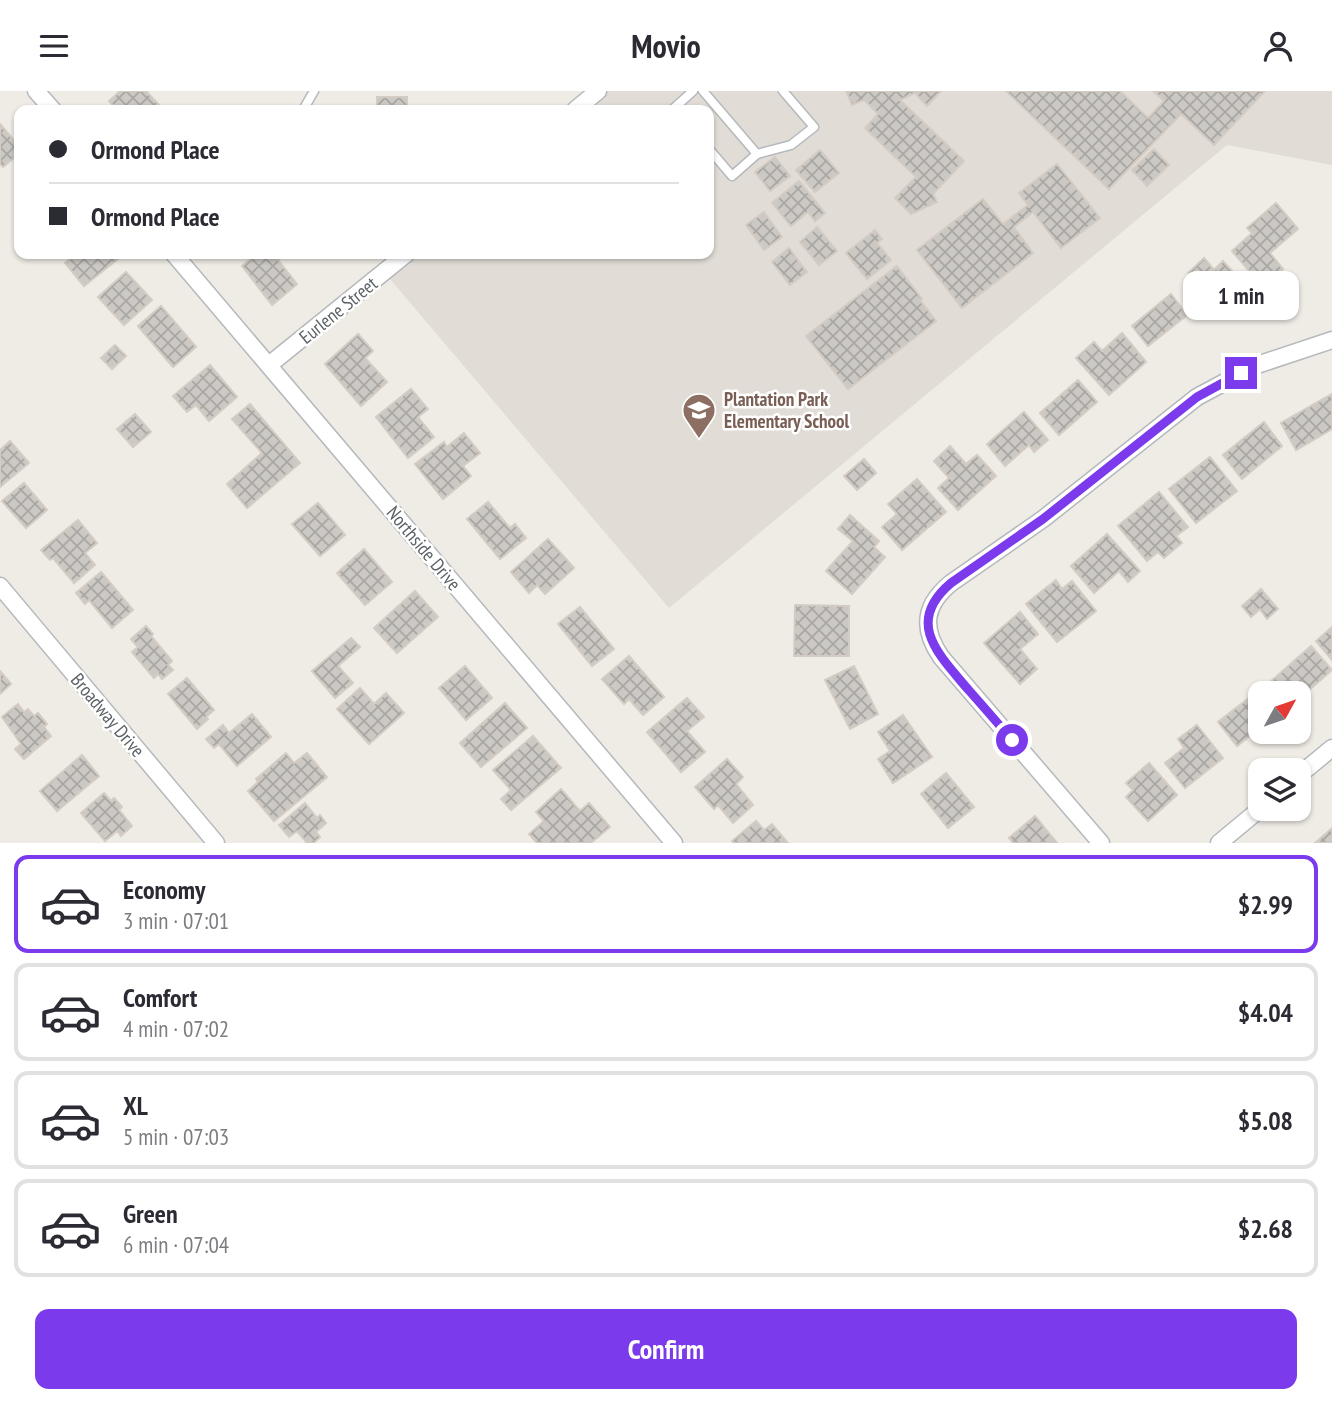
<!DOCTYPE html>
<meta charset="utf-8">
<style>
:root{--surface:#fff;--page:#f2f2f3;--text:#2b2b33;--muted:#7c7c81;--line:#e1e1e2;--accent:#7c3aed}
body{margin:0;font-family:"PT Sans Narrow",sans-serif;background:var(--page);color:var(--text);height:100vh;display:flex;flex-direction:column;font-size:26px;white-space:nowrap}
*{box-sizing:border-box;margin:0}
p{font-size:23px;color:var(--muted)}
.icon{flex:none;width:38px;height:38px;fill:none;stroke:currentColor;stroke-width:2;stroke-linecap:round;stroke-linejoin:round}
.map{position:relative;height:752px;overflow:hidden}
.panel{display:flex;flex-direction:column;background:var(--surface);flex:1}
.panel>*{flex:none}
.hud{position:absolute;left:14px;top:14px;width:700px;height:154px;border-radius:14px;box-shadow:0 2px 5px #0004;display:grid;align-content:center;height:154px;padding:0 35px;background:var(--surface)}
.needle{width:46px;rotate:50deg}
.buttons{position:absolute;left:1248px;top:590px;display:grid;gap:14px}
.buttons a{display:grid;place-items:center;width:63px;height:63px;border-radius:14px;background:var(--surface);box-shadow:0 2px 5px #0004;font-size:35px}
.end{position:absolute;width:32px;height:32px;margin:-16px;border:9px solid #7c3aed;background:#fff;box-shadow:0 0 0 4px #fff}
.from{border-radius:50%}
.bubble{position:absolute;height:49px;border-radius:14px;background:var(--surface);box-shadow:0 2px 5px #0004;font-size:23px;font-weight:700;line-height:49px;text-align:center}
.hud b{display:flex;align-items:center;gap:24px;height:66px;font-size:26px}
.hud b+b{border-top:2px solid var(--line)}
.hud i{width:18px;height:18px;background:var(--text)}
ul{padding:12px 0 0;list-style:none}
li{display:flex;align-items:center;gap:21px;height:98px;margin:0 14px 10px;padding:0 21px;border:4px solid var(--line);border-radius:14px}
li div{flex:1}
li b{display:block;font-size:26px}
li em{font-style:normal;font-weight:700}
li.active{border-color:var(--accent)}
li>.icon{width:63px;height:63px;stroke-width:1.5}
.action{display:flex;gap:14px;margin-top:auto;padding:14px 35px}
.action a{flex:1;height:80px;border-radius:14px;background:var(--accent);color:#fff;font-size:28px;font-weight:700;line-height:80px;text-align:center}
header{display:flex;justify-content:space-between;align-items:center;height:91px;padding:0 35px;background:var(--surface);font-size:32px;font-weight:700}
.map>svg:first-child{display:block}
.education{fill:#e1ddd6}
.building{fill:url(#building-cross-hatch);stroke:#d4ccc3;stroke-width:2}
.lines{fill:none;stroke-linecap:round;stroke-linejoin:round}
.lane-casing{stroke:#b5b8bc;stroke-width:11}
.street-casing{stroke:#b5b8bc;stroke-width:19}
.lane{stroke:#fff;stroke-width:8}
.street{stroke:#fff;stroke-width:16}
.route{stroke:#7c3aed;stroke-width:9}
.labels{text-anchor:middle;dominant-baseline:central;stroke-width:5;stroke-linejoin:round;paint-order:stroke}
.street-label{font-size:19px;fill:#5c6265;stroke:#fff}
.education-label{font-size:19px;font-weight:bold;fill:#785e54;stroke:#fff;text-anchor:start}
</style>
<header><svg class="icon" aria-label="menu" viewBox="0 0 24 24"><path d="M4 6h16M4 12h16M4 18h16"/></svg>Movio<svg class="icon" aria-label="person" viewBox="0 0 24 24"><circle cx="12" cy="8" r="4"/><path d="M4 21q1-7 8-7t8 7"/></svg></header>
<div class="map">
<svg width="1332" height="752" viewBox="0 0 1332 752">
<defs>
<pattern id="building-cross-hatch" width="8" height="8" patternUnits="userSpaceOnUse" patternTransform="scale(1.75)"><rect width="8" height="8" fill="#ccc9c4"/><path d="M0 0l8 8M0 8l8-8" fill="none" stroke="#a9a7a3"/></pattern>
</defs>
<rect width="100%" height="100%" fill="#efece5"/>
<polygon class="education" points="598,0 1332,0 1332,74 1227,54 669,517 384,181 406,163 709,163 709,19 575,19"/>
<g class="building">
<polygon points="120,0 146,0 162,17 117,19 109,10"/>
<polygon points="846,0 941,0 927,15 915,2 900,9 964,70 933,103 937,111 911,123 895,107 916,86 865,37 878,23 864,9 852,14"/>
<polygon points="1006,0 1120,0 1148,27 1164,10 1153,0 1265,0 1214,54 1181,23 1109,98"/>
<rect x="377" y="6" width="30" height="13"/>
<polygon points="0,33 19,55 19,63 3,76 0,73"/>
<polygon points="1154,58 1169,74 1147,95 1132,79"/>
<polygon points="820,59 839,82 815,101 796,79"/>
<polygon points="775,66 790,85 770,100 755,81"/>
<polygon points="1057,73 1100,127 1061,157 1033,121 1014,136 1033,162 962,217 917,159 983,108 1003,133 1028,114 1019,102"/>
<polygon points="799,90 825,122 815,130 808,121 791,135 772,112"/>
<polygon points="1276,112 1298,138 1270,162 1283,178 1263,196 1232,160 1252,142 1247,137"/>
<polygon points="764,121 782,146 764,159 746,134"/>
<polygon points="817,136 837,160 819,174 800,151"/>
<polygon points="875,139 882,148 877,152 891,169 867,188 846,162"/>
<polygon points="789,157 807,181 790,194 772,171"/>
<polygon points="77,163 121,163 123,164 84,195 65,172"/>
<polygon points="257,163 286,163 278,169 297,193 272,214 242,175"/>
<polygon points="1204,167 1214,179 1223,170 1242,191 1203,224 1184,202 1196,192 1188,182"/>
<polygon points="897,175 922,208 920,209 936,230 848,298 806,245"/>
<polygon points="126,181 152,209 124,234 98,206"/>
<polygon points="1171,203 1187,224 1148,255 1132,235"/>
<polygon points="161,215 196,256 173,276 138,235"/>
<polygon points="1122,242 1146,271 1109,304 1076,267 1094,251 1102,260"/>
<polygon points="358,243 373,260 365,267 387,291 361,315 325,273"/>
<polygon points="115,254 126,265 112,278 101,267"/>
<polygon points="210,274 237,306 209,330 196,314 187,321 173,305"/>
<polygon points="1078,289 1097,311 1059,344 1040,322"/>
<polygon points="411,298 428,318 418,326 434,346 408,367 376,326"/>
<polygon points="1332,303 1332,338 1296,359 1281,332"/>
<polygon points="250,313 300,372 247,417 227,393 262,362 232,328"/>
<polygon points="1024,321 1048,349 1034,361 1029,354 1005,375 987,353"/>
<polygon points="135,323 151,341 133,356 117,338"/>
<polygon points="1264,331 1282,355 1242,388 1223,364"/>
<polygon points="464,342 480,362 463,375 471,385 443,408 415,373 444,351 447,356"/>
<polygon points="10,350 29,372 0,396 0,359"/>
<polygon points="950,355 966,373 977,364 996,385 958,419 938,397 949,387 934,370"/>
<polygon points="1210,366 1237,400 1196,432 1169,398"/>
<polygon points="864,368 876,382 857,399 844,385"/>
<polygon points="917,388 946,421 902,459 882,436 897,423 888,413"/>
<polygon points="24,392 47,419 26,437 2,410"/>
<polygon points="1159,401 1188,436 1176,445 1182,452 1164,467 1158,461 1147,470 1118,435"/>
<polygon points="488,411 510,437 515,433 526,447 500,468 467,428"/>
<polygon points="318,412 345,444 320,465 292,433"/>
<polygon points="850,424 879,450 874,456 885,466 852,503 826,480 853,450 838,438"/>
<polygon points="78,429 97,452 85,462 95,474 74,492 53,467 50,469 41,459"/>
<polygon points="1107,443 1140,480 1128,491 1119,480 1094,502 1071,475"/>
<polygon points="548,448 574,477 545,503 537,494 529,502 511,481"/>
<polygon points="364,458 392,491 365,514 337,482"/>
<polygon points="101,481 133,519 112,537 89,509 85,513 76,502"/>
<polygon points="1056,489 1062,498 1072,490 1096,520 1057,551 1026,513"/>
<polygon points="1261,498 1278,518 1267,528 1260,518 1251,526 1242,515"/>
<polygon points="415,500 438,526 397,562 374,537"/>
<polygon points="795,514 849,515 849,565 794,565"/>
<polygon points="580,516 614,558 592,575 558,533"/>
<polygon points="1020,521 1038,543 1020,558 1037,578 1020,593 984,552"/>
<polygon points="146,535 153,543 151,545 172,570 168,574 173,579 162,588 158,583 154,587 132,561 138,556 131,548"/>
<polygon points="1332,536 1332,569 1316,550"/>
<polygon points="351,547 360,556 338,575 353,592 335,607 312,580"/>
<polygon points="1311,555 1332,579 1298,609 1298,602 1278,602 1269,592"/>
<polygon points="629,565 664,606 643,624 629,608 624,613 602,588"/>
<polygon points="465,575 492,607 466,629 439,597"/>
<polygon points="854,575 878,623 850,638 825,589"/>
<polygon points="0,580 11,593 0,603"/>
<polygon points="187,587 214,619 206,626 208,628 197,638 168,603"/>
<polygon points="360,597 374,613 386,602 404,622 369,653 337,618"/>
<polygon points="1258,600 1260,603 1260,637 1237,655 1218,631"/>
<polygon points="687,607 704,626 687,640 705,661 681,681 647,641"/>
<polygon points="505,612 527,637 481,676 460,652"/>
<polygon points="18,613 24,621 28,618 34,625 38,622 47,633 44,636 51,645 24,668 15,658 21,653 2,626"/>
<polygon points="252,623 271,646 237,675 219,653 214,657 206,648 223,634 229,642"/>
<polygon points="903,624 932,666 893,692 878,668 890,660 878,641"/>
<polygon points="1197,634 1223,667 1185,697 1165,672 1184,657 1178,648"/>
<polygon points="533,645 561,677 511,719 501,708 511,699 493,679"/>
<polygon points="286,662 294,672 307,662 327,686 274,730 248,700 258,691 256,688"/>
<polygon points="82,664 99,685 57,720 40,700"/>
<polygon points="727,668 743,686 736,693 753,714 733,732 718,714 714,718 695,696"/>
<polygon points="1149,672 1177,704 1148,730 1126,706 1133,699 1126,692"/>
<polygon points="946,682 974,716 948,737 921,703"/>
<polygon points="561,698 580,720 589,712 610,736 591,752 537,752 529,743 544,730 536,721"/>
<polygon points="104,702 111,710 114,707 122,716 119,719 132,735 121,745 117,740 105,750 81,722"/>
<polygon points="305,712 317,727 320,724 326,732 316,741 320,746 314,752 307,752 297,740 289,746 279,734"/>
<polygon points="1035,725 1057,752 1013,752 1009,747"/>
<polygon points="756,730 764,739 772,733 788,752 734,752 732,750"/>
<polygon points="1332,737 1332,752 1315,752"/>
</g>
<g class="lines">
<defs>
<g id="lane">
<polyline points="703,0 757,63"/>
<polyline points="303,19 314,0"/>
<polyline points="675,19 673,18 693,0"/>
<polyline points="709,58 732,85 757,63 791,54 814,36 783,0"/>
</g>
<g id="street">
<polyline points="36,0 53,19"/>
<polyline points="575,19 598,0"/>
<polyline points="174,163 674,752"/>
<polyline points="269,274 406,163"/>
<polyline points="0,495 216,752"/>
<polyline points="1298,685 1332,657"/>
<path d="M 1101,752 L 941,566 C 921,537 924,514 951,492 L 1043,428 L 1197,306 L 1257,274 L 1332,249"/>
<polyline points="1219,752 1260,718"/>
</g>
</defs>
<use href="#lane" class="lane-casing"/>
<use href="#street" class="street-casing"/>
<use href="#lane" class="lane"/>
<use href="#street" class="street"/>
</g>
<g class="lines">
<path class="route" d="M 1012,649 C 997,631 981,613 966,596 C 936,561 906,530 951,492 L 1043,428 L 1197,306 L 1241,282"/>
</g>
<defs>
<symbol id="school-pin" viewBox="-11 -11 22 30"><path d="M0 17L-7.5 6A9.5 9.5 0 1 1 7.5 6Z" fill="#8d6e63" stroke="#fff"/><path d="M0-5L7-2L0 1L-7-2ZM-4 1L0 2.5L4 1V4Q0 6-4 4Z" fill="#fff"/></symbol>
</defs>
<g fill-rule="evenodd">
<use href="#school-pin" x="680" y="300" width="38" height="52"/>
</g>
<g class="labels">
<g class="street-label">
<text transform="translate(338 219) rotate(-39)">Eurlene Street</text>
<text transform="translate(424 457) rotate(50)">Northside Drive</text>
<text transform="translate(108 624) rotate(50)">Broadway Drive</text>
</g>
<g class="education-label">
<text x="724" y="308">Plantation Park<tspan x="724" dy="22">Elementary School</tspan></text>
</g>
</g>
</svg>
<div class="buttons">
<a><svg class="needle" viewBox="-14 -14 28 28"><path d="M0-13l5 13h-10z" fill="#e53935"/><path d="M0 13l5-13h-10z" fill="#7c7c81"/></svg></a>
<a><svg class="icon" aria-label="layers" viewBox="0 0 24 24"><path d="M12 4l9 5-9 5-9-5zM3 14l9 5 9-5"/></svg></a>
</div>
<i class="end from" style="left:1012px;top:649px"></i>
<i class="end" style="left:1241px;top:282px"></i>
<div class="bubble" style="left:1183px;top:180px;width:116px">1 min</div>
<div class="hud">
<b><i class="from"></i>Ormond Place</b>
<b><i></i>Ormond Place</b>
</div>
</div>
<section class="panel">
<ul>
<li class="active"><svg class="icon" aria-label="car" viewBox="0 0 24 24"><path d="M5 17H2v-5l4-1 3-4h7l3 4 3 1v5h-3M9 17h6M6 11h13"/><circle cx="7" cy="17" r="2"/><circle cx="17" cy="17" r="2"/></svg><div><b>Economy</b><p>3 min · 07:01</p></div><em>$2.99</em></li>
<li><svg class="icon" aria-label="car" viewBox="0 0 24 24"><path d="M5 17H2v-5l4-1 3-4h7l3 4 3 1v5h-3M9 17h6M6 11h13"/><circle cx="7" cy="17" r="2"/><circle cx="17" cy="17" r="2"/></svg><div><b>Comfort</b><p>4 min · 07:02</p></div><em>$4.04</em></li>
<li><svg class="icon" aria-label="car" viewBox="0 0 24 24"><path d="M5 17H2v-5l4-1 3-4h7l3 4 3 1v5h-3M9 17h6M6 11h13"/><circle cx="7" cy="17" r="2"/><circle cx="17" cy="17" r="2"/></svg><div><b>XL</b><p>5 min · 07:03</p></div><em>$5.08</em></li>
<li><svg class="icon" aria-label="car" viewBox="0 0 24 24"><path d="M5 17H2v-5l4-1 3-4h7l3 4 3 1v5h-3M9 17h6M6 11h13"/><circle cx="7" cy="17" r="2"/><circle cx="17" cy="17" r="2"/></svg><div><b>Green</b><p>6 min · 07:04</p></div><em>$2.68</em></li>
</ul>
<div class="action"><a>Confirm</a></div>
</section>
